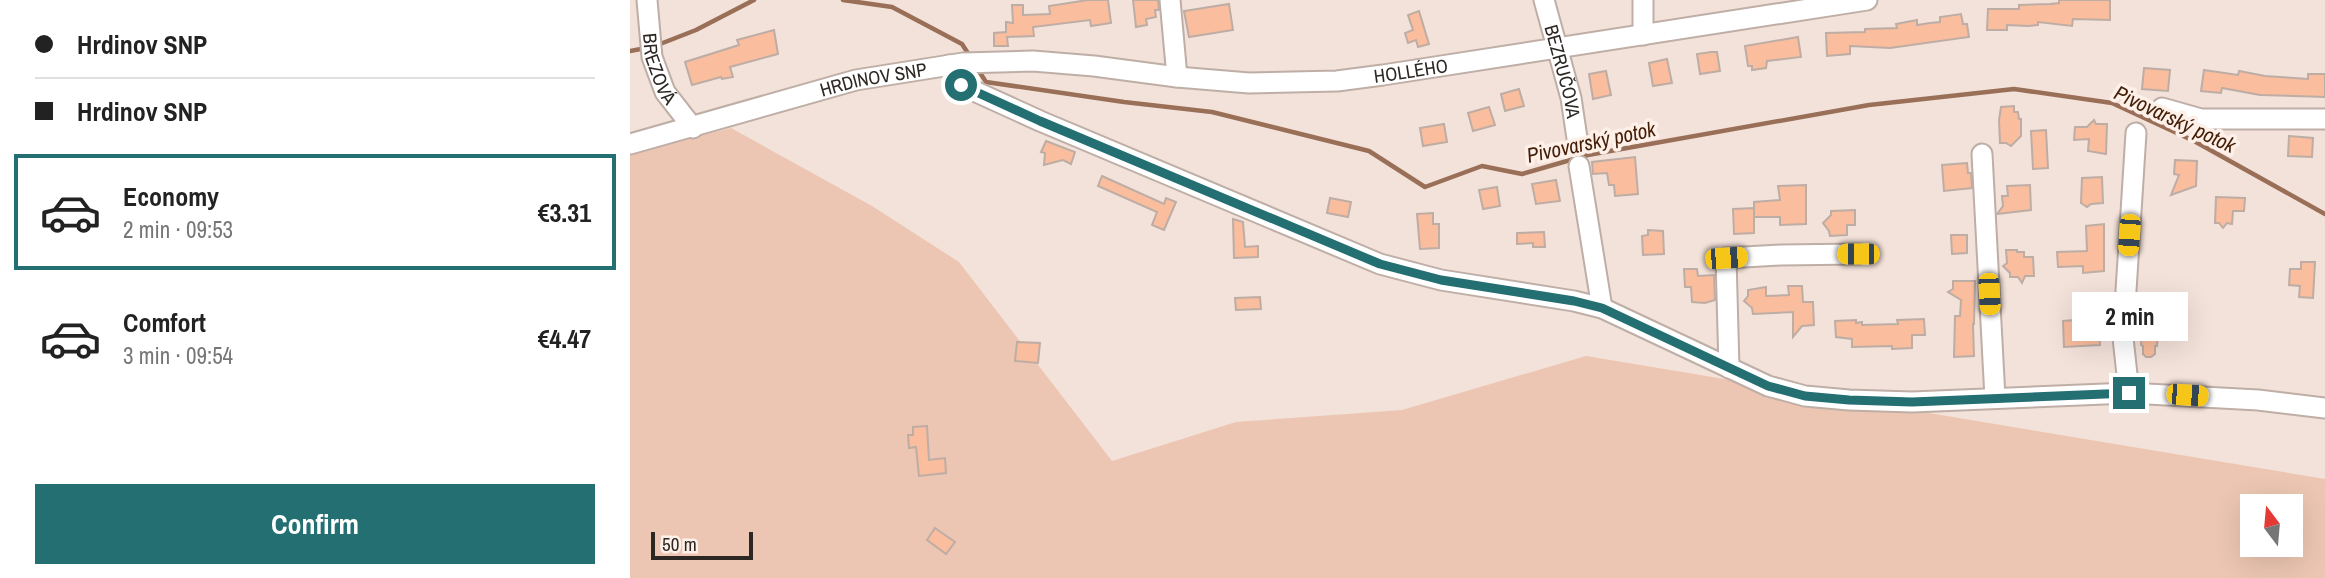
<!DOCTYPE html>
<meta charset="utf-8">
<style>
:root{--surface:#fff;--page:#f2f2f2;--text:#222;--muted:#767676;--line:#e0e0e0;--accent:#236f72}
body{margin:0;font-family:"Archivo Narrow",sans-serif;background:var(--page);color:var(--text);height:100vh;display:flex;flex-direction:column;font-size:26px;white-space:nowrap}
*{box-sizing:border-box;margin:0}
p{font-size:23px;color:var(--muted)}
.icon{flex:none;width:38px;height:38px;fill:none;stroke:currentColor;stroke-width:2;stroke-linecap:round;stroke-linejoin:round}
.map{position:relative;flex:1;overflow:hidden}
.drawer{display:flex;flex-direction:column;background:var(--surface);width:630px}
.drawer>*{flex:none}
.top-card{display:grid;align-content:center;height:154px;padding:0 35px;background:var(--surface)}
.needle{width:46px;rotate:344deg}
.tools{position:absolute;left:1610px;top:494px;display:grid;gap:14px}
.tools a{display:grid;place-items:center;width:63px;height:63px;border-radius:0px;background:var(--surface);box-shadow:0 7px 28px #0002;font-size:35px}
.scale{position:absolute;left:21px;bottom:18px;width:102px;box-sizing:border-box;padding-left:7px;border:4px solid #2d2723;border-top:0;font-size:19px;line-height:24px;white-space:nowrap;color:#2d2723;-webkit-text-stroke:5px #fdf0e9;paint-order:stroke}
.end{position:absolute;width:32px;height:32px;margin:-16px;border:9px solid #236f72;background:#fff;box-shadow:0 0 0 4px #fff}
.from{border-radius:50%}
.bubble{position:absolute;height:49px;border-radius:0px;background:var(--surface);box-shadow:0 7px 28px #0002;font-size:23px;font-weight:700;line-height:49px;text-align:center}
.car{position:absolute;width:21px;height:42px;margin:-21px -10px;border-radius:9px;box-shadow:0 0 5px 2px #0007;background:linear-gradient(#f5c518 24%,#345 0 40%,#f5c518 0 76%,#345 0 86%,#f5c518 0)}
.top-card b{display:flex;align-items:center;gap:24px;height:66px;font-size:26px}
.top-card b+b{border-top:2px solid var(--line)}
.top-card i{width:18px;height:18px;background:var(--text)}
ul{padding:0;list-style:none}
li{display:flex;align-items:center;gap:21px;height:116px;margin:0 14px 10px;padding:0 21px;border:4px solid transparent;border-radius:0px}
li div{flex:1}
li b{display:block;font-size:26px}
li em{font-style:normal;font-weight:700}
li.active{border-color:var(--accent)}
li>.icon{width:63px;height:63px;stroke-width:1.5}
.primary-button{display:flex;gap:14px;margin-top:auto;padding:14px 35px}
.primary-button a{flex:1;height:80px;border-radius:0px;background:var(--accent);color:#fff;font-size:28px;font-weight:700;line-height:80px;text-align:center}
main{display:flex;flex:1;min-height:0}
.map>svg:first-child{display:block}
.green{fill:#ecc6b2;fill-rule:evenodd}
.lines{fill:none;stroke-linecap:round;stroke-linejoin:round}
.stream{stroke:#9a6f58;stroke-width:4.5}
.building{fill:#fabd9d;stroke:#bdada5;stroke-width:2}
.minor-casing{stroke:#beaea6;stroke-width:23}
.minor{stroke:#fff;stroke-width:19}
.route{stroke:#236f72;stroke-width:9}
.labels{text-anchor:middle;dominant-baseline:central;stroke-width:7;stroke-linejoin:round;paint-order:stroke}
.street-label{font-size:19px;fill:#2d2723;stroke:#fdf0e9}
.water-label{font-size:21px;font-style:italic;fill:#431d06;stroke:#fdf0e9}
</style>
<main>
<section class="drawer">
<div class="top-card">
<b><i class="from"></i>Hrdinov SNP</b>
<b><i></i>Hrdinov SNP</b>
</div>
<ul>
<li class="active"><svg class="icon" aria-label="car" viewBox="0 0 24 24"><path d="M5 17H2v-5l4-1 3-4h7l3 4 3 1v5h-3M9 17h6M6 11h13"/><circle cx="7" cy="17" r="2"/><circle cx="17" cy="17" r="2"/></svg><div><b>Economy</b><p>2 min · 09:53</p></div><em>€3.31</em></li>
<li><svg class="icon" aria-label="car" viewBox="0 0 24 24"><path d="M5 17H2v-5l4-1 3-4h7l3 4 3 1v5h-3M9 17h6M6 11h13"/><circle cx="7" cy="17" r="2"/><circle cx="17" cy="17" r="2"/></svg><div><b>Comfort</b><p>3 min · 09:54</p></div><em>€4.47</em></li>
</ul>
<div class="primary-button"><a>Confirm</a></div>
</section>
<div class="map">
<svg width="1695" height="578" viewBox="0 0 1695 578">
<rect width="100%" height="100%" fill="#f3e2da"/>
<path class="green" d="M 101,128 L 242,206 L 329,262 L 482,461 L 606,422 L 772,410 L 956,356 L 1695,479 L 1695,578 L 0,578 L 0,153 ZM 1622,506 L 1661,506 L 1661,544 L 1622,544 Z"/>
<g class="lines">
<g class="stream">
<polyline points="213,0 262,7 332,44 341,58"/>
<polyline points="25,46 66,30 124,0"/>
<polyline points="0,51 16,48"/>
<polyline points="347,68 356,82 494,102 582,112 739,151 795,187 852,166 892,174 958,155 1239,105 1384,89 1482,103 1564,141 1695,214"/>
</g>
</g>
<g class="building">
<polygon points="458,0 478,0 481,23 461,26 460,20 403,27 404,36 377,37 378,46 364,46 364,33 376,32 376,22 383,23 382,5 393,5 393,15 420,14 419,6"/>
<polygon points="503,0 528,0 529,10 525,10 526,17 516,19 517,25 506,27"/>
<polygon points="1429,0 1480,0 1480,20 1443,19 1442,26 1408,22 1408,25 1398,26 1377,25 1377,30 1357,30 1358,9 1389,9 1389,5 1420,4 1429,3"/>
<polygon points="599,4 603,30 559,37 554,11"/>
<polygon points="789,11 799,44 788,47 786,40 778,43 775,33 783,30 778,15"/>
<polygon points="1331,14 1333,24 1337,24 1339,37 1260,48 1220,46 1220,54 1197,56 1196,33 1235,32 1235,29 1267,28 1266,24 1287,20 1287,25 1300,23 1310,22 1310,17"/>
<polygon points="144,30 148,54 100,67 103,77 92,79 91,77 62,85 55,62 109,45 107,40"/>
<polygon points="1168,37 1171,57 1137,61 1136,68 1122,70 1122,66 1118,66 1115,46"/>
<polygon points="1081,52 1087,52 1090,71 1070,74 1067,54"/>
<polygon points="1037,59 1042,83 1023,86 1019,63"/>
<polygon points="1514,68 1540,70 1538,91 1512,89"/>
<polygon points="1574,70 1608,75 1609,71 1635,76 1678,79 1678,74 1695,74 1695,97 1630,95 1592,88 1591,93 1571,91"/>
<polygon points="976,71 981,95 963,99 959,74"/>
<polygon points="889,89 894,106 875,111 871,94"/>
<polygon points="1384,106 1384,112 1388,112 1389,119 1391,119 1391,136 1381,146 1376,143 1370,143 1369,120 1371,107"/>
<polygon points="859,107 865,125 843,131 838,113"/>
<polygon points="1464,120 1466,124 1477,124 1476,154 1458,151 1459,139 1444,140 1445,127 1457,127"/>
<polygon points="814,124 817,142 793,146 790,128"/>
<polygon points="1416,130 1418,168 1403,169 1401,131"/>
<polygon points="1659,136 1683,138 1682,157 1658,156"/>
<polygon points="416,141 445,152 441,164 433,160 414,165 415,153 411,152"/>
<polygon points="1005,157 1008,194 985,196 984,185 979,185 977,173 963,174 962,162"/>
<polygon points="1545,160 1567,161 1566,186 1541,195 1549,175 1544,174"/>
<polygon points="1337,163 1338,173 1341,173 1342,188 1314,191 1312,165"/>
<polygon points="472,176 534,204 536,198 546,202 534,230 522,225 527,212 468,186"/>
<polygon points="1472,177 1473,203 1461,204 1457,207 1451,203 1452,178"/>
<polygon points="926,180 930,201 906,204 902,184"/>
<polygon points="1176,185 1176,224 1150,225 1150,217 1124,217 1124,233 1104,234 1103,209 1124,208 1124,217 1124,202 1150,200 1148,186"/>
<polygon points="1400,185 1401,210 1367,214 1373,206 1372,196 1378,196 1377,186"/>
<polygon points="867,187 870,206 853,209 849,190"/>
<polygon points="1586,197 1615,198 1614,211 1603,211 1602,224 1597,223 1593,228 1589,223 1585,223"/>
<polygon points="700,198 721,202 718,217 697,213"/>
<polygon points="1225,210 1225,225 1217,225 1217,235 1200,236 1199,231 1193,223 1201,215 1201,211"/>
<polygon points="803,213 803,224 809,224 809,248 790,249 787,214"/>
<polygon points="603,219 613,222 615,247 628,246 628,257 604,258"/>
<polygon points="1474,224 1474,271 1453,273 1453,266 1428,267 1427,252 1457,251 1456,226"/>
<polygon points="1018,230 1033,231 1034,254 1013,255 1012,236 1018,235"/>
<polygon points="914,232 915,247 903,247 903,243 887,244 887,233"/>
<polygon points="1321,235 1337,235 1337,253 1322,254"/>
<polygon points="1376,250 1387,250 1387,252 1394,252 1394,257 1403,257 1404,276 1395,276 1392,283 1388,277 1380,277 1380,273 1373,266 1377,263"/>
<polygon points="1671,262 1685,262 1683,298 1669,297 1670,286 1659,285 1660,269 1671,269"/>
<polygon points="1054,269 1067,269 1068,276 1084,275 1085,300 1075,303 1062,302 1061,287 1055,287"/>
<polygon points="1323,281 1345,281 1344,324 1343,324 1344,356 1324,357 1325,316 1330,316 1331,300 1318,292 1323,289"/>
<polygon points="1158,286 1172,286 1173,302 1183,302 1184,325 1172,326 1163,337 1163,312 1123,314 1122,308 1114,301 1118,296 1118,290 1136,287 1136,296 1159,295"/>
<polygon points="630,297 631,309 606,310 605,298"/>
<polygon points="1513,312 1556,315 1555,332 1528,330 1527,346 1525,346 1525,354 1521,357 1516,357 1513,354 1513,346 1511,345"/>
<polygon points="1458,314 1471,314 1472,332 1469,332 1470,345 1434,347 1433,321 1458,319"/>
<polygon points="1294,319 1295,335 1282,335 1282,348 1262,349 1262,346 1222,347 1222,339 1206,337 1205,321 1226,320 1226,323 1232,322 1232,325 1268,324 1267,320"/>
<polygon points="387,342 410,343 408,363 385,361"/>
<polygon points="297,426 299,460 315,458 316,473 289,476 286,447 279,448 278,435 283,435 283,427"/>
<polygon points="305,528 325,542 316,554 297,540"/>
</g>
<g class="lines">
<defs>
<g id="minor">
<path id="s1" d="M 17,0 L 22,57 L 35,92 L 63,128"/>
<polyline points="540,0 547,77"/>
<path id="s2" d="M 914,0 L 941,98 L 948,145"/>
<polyline points="1013,35 1013,0"/>
<polyline points="319,65 331,85 410,121 750,264 811,280 944,301 972,308 1138,386 1175,396 1219,400 1282,402 1499,393 1628,400 1695,408"/>
<polyline points="1532,108 1571,119 1695,119"/>
<path id="s3" d="M 0,144 L 226,80 L 333,63 L 403,61 L 464,66 L 547,77 L 619,83 L 707,81 L 753,75 L 1237,0"/>
<polyline points="1352,154 1365,398"/>
<polyline points="949,166 972,308"/>
<polyline points="1099,368 1096,258 1151,255 1228,254"/>
<polyline points="1499,393 1493,338 1506,133"/>
</g>
</defs>
<use href="#minor" class="minor-casing"/>
<use href="#minor" class="minor"/>
</g>
<g class="lines">
<polyline class="route" points="331,85 410,121 750,264 811,280 944,301 972,308 1138,386 1175,396 1219,400 1282,402 1499,393"/>
</g>
<g class="labels">
<g class="street-label">
<text stroke="none"><textPath href="#s1" startOffset="70">BREZOVÁ</textPath></text>
<text stroke="none"><textPath href="#s3" startOffset="793">HOLLÉHO</textPath></text>
<text stroke="none"><textPath href="#s2" startOffset="74">BEZRUČOVA</textPath></text>
<text stroke="none"><textPath href="#s3" startOffset="252">HRDINOV SNP</textPath></text>
</g>
<g class="water-label">
<text transform="translate(1545 119) rotate(25)">Pivovarský potok</text>
<text transform="translate(961 142) rotate(-12)">Pivovarský potok</text>
</g>
</g>
</svg>
<div class="tools">
<a><svg class="needle" viewBox="-14 -14 28 28"><path d="M0-13l5 13h-10z" fill="#e53935"/><path d="M0 13l5-13h-10z" fill="#767676"/></svg></a>
</div>
<div class="scale">50 m</div>
<i class="end from" style="left:331px;top:85px"></i>
<i class="end" style="left:1499px;top:393px"></i>
<div class="bubble" style="left:1442px;top:292px;width:116px">2 min</div>
<i class="car" style="left:1499px;top:235px;rotate:184deg"></i>
<i class="car" style="left:1228px;top:254px;rotate:270deg"></i>
<i class="car" style="left:1096px;top:258px;rotate:86deg"></i>
<i class="car" style="left:1359px;top:294px;rotate:177deg"></i>
<i class="car" style="left:1557px;top:395px;rotate:94deg"></i>
</div>
</main>
